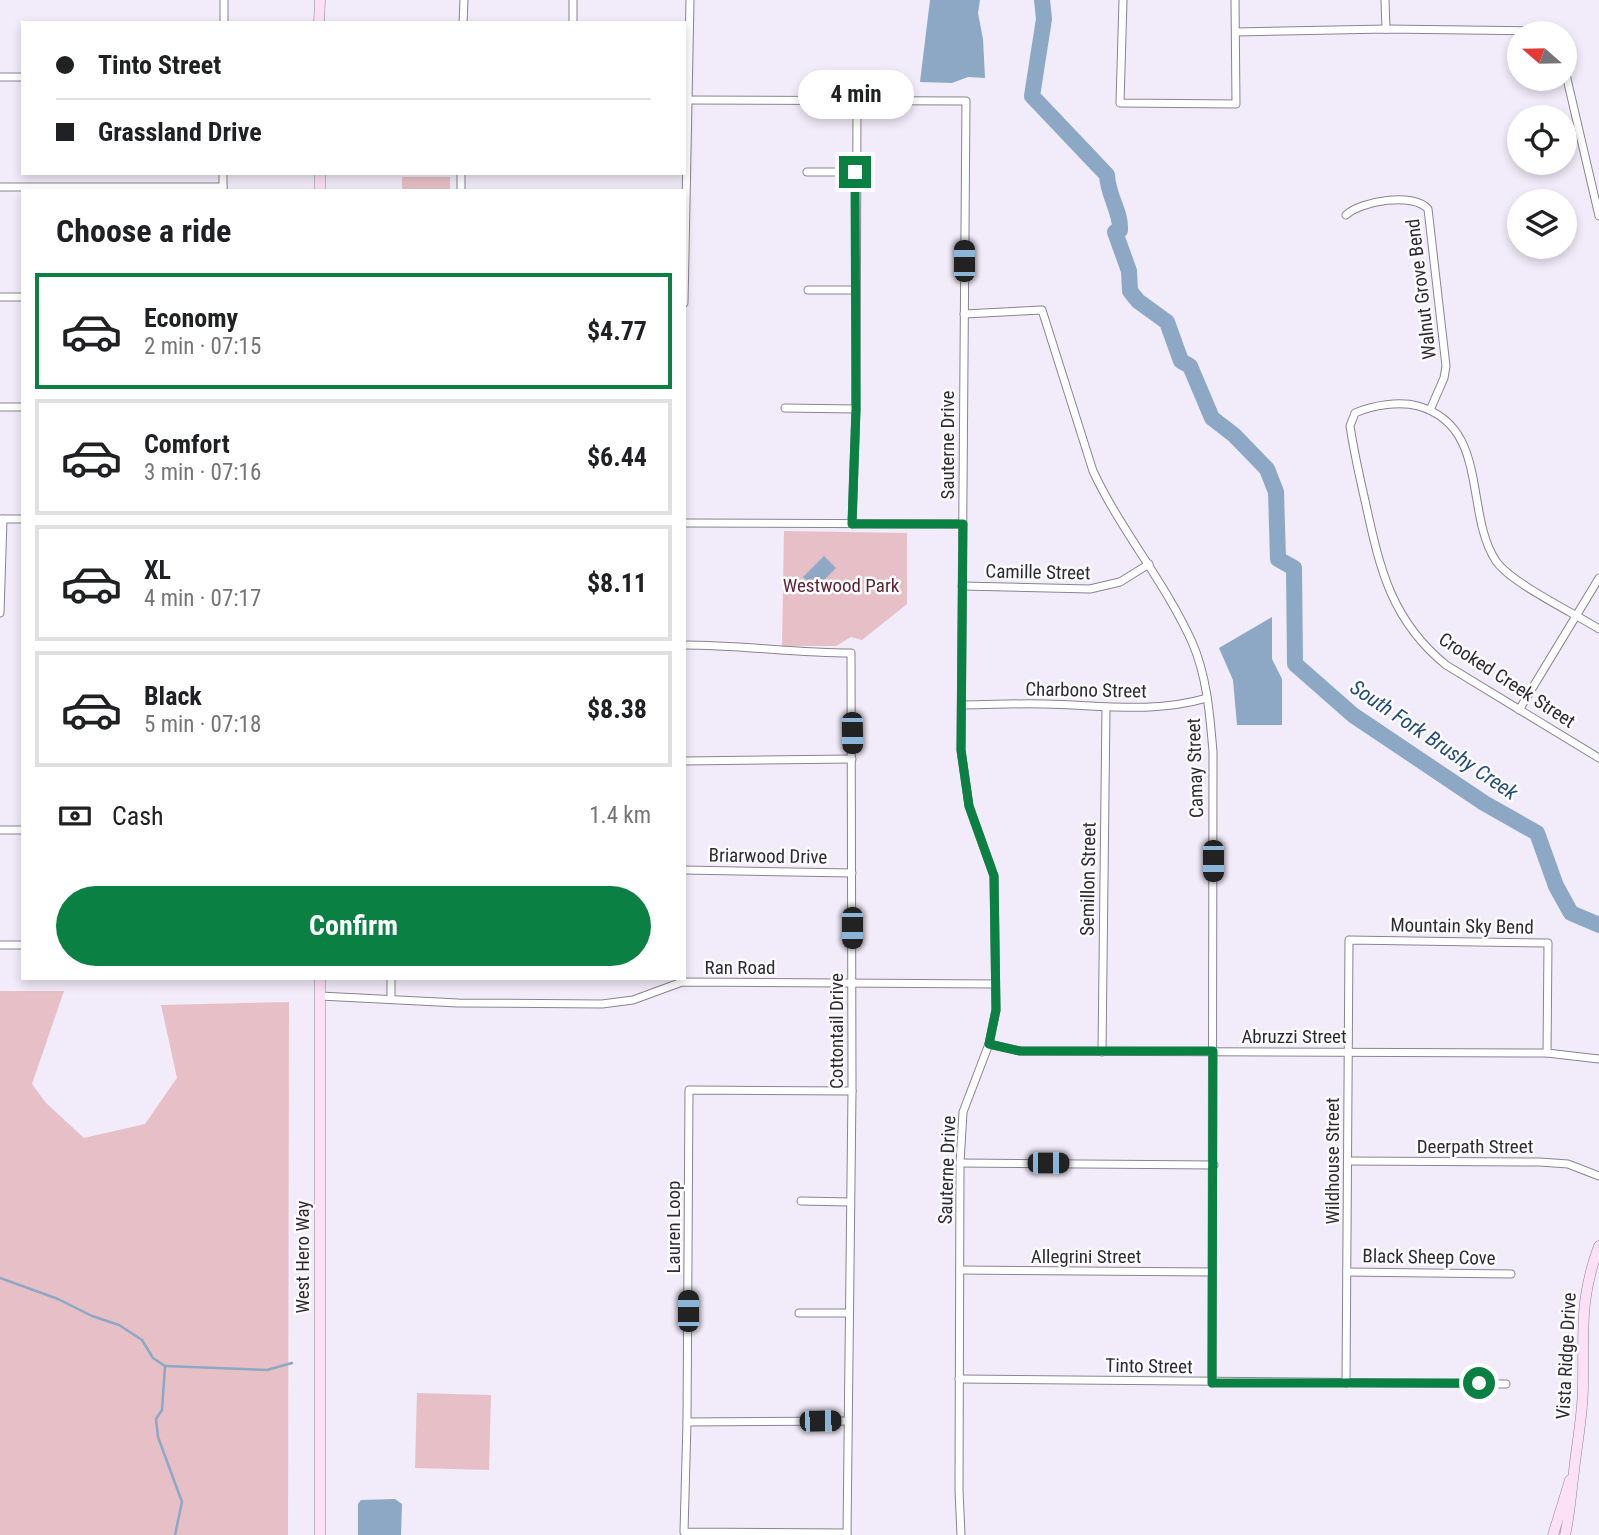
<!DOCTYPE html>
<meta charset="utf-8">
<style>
:root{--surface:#fff;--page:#f6f6f6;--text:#202124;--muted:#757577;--line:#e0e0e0;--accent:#0b8043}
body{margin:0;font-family:"Roboto Condensed",sans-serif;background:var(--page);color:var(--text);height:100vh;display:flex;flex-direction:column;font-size:26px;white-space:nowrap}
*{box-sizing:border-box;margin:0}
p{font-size:23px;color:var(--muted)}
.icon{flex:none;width:38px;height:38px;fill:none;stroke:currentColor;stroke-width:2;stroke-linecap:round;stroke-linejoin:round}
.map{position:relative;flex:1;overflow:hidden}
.drawer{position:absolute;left:21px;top:189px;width:665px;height:791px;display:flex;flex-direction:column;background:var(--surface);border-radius:0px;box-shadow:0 4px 10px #0003}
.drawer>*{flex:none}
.banner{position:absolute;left:21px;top:21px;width:665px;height:154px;border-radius:0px;box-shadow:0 4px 10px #0003;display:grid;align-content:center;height:154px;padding:0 35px;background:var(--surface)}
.needle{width:46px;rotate:290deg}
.controls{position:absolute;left:1507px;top:21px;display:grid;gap:14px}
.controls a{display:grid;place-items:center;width:70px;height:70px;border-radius:50%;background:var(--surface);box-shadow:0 4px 10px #0003;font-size:35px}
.end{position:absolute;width:32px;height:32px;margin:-16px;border:9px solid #0b8043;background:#fff;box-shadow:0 0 0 4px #fff}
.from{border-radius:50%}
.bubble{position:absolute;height:49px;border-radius:24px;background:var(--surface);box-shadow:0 4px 10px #0003;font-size:23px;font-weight:700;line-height:49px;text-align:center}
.car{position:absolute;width:21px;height:42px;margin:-21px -10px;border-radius:9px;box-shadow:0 0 5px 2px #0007;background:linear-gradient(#222 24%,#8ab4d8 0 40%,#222 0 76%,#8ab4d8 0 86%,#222 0)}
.banner b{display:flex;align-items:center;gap:24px;height:66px;font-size:26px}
.banner b+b{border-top:2px solid var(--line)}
.banner i{width:18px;height:18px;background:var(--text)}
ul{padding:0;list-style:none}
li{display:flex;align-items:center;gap:21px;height:116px;margin:0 14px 10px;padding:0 21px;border:4px solid var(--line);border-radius:0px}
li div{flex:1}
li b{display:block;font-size:26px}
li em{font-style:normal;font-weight:700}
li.selected{border-color:var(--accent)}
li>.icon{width:63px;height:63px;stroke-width:1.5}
h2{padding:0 35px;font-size:32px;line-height:84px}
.pay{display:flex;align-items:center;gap:18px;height:77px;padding:0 35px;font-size:26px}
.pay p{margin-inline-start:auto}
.cta{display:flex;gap:14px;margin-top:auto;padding:14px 35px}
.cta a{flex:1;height:80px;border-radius:42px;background:var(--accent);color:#fff;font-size:28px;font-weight:700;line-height:80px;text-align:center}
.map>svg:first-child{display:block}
.green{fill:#e7c0c7}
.water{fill:#8ca8c5}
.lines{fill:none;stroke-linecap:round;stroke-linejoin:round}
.stream{stroke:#8ca8c5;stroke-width:2.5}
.river{stroke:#8ca8c5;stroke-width:16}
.street-casing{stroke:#8a8390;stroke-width:9}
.secondary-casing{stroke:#8a8390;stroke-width:11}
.street{stroke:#fff;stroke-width:7}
.secondary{stroke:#fce0f5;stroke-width:10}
.route{stroke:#0b8043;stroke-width:9}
.labels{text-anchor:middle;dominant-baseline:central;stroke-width:5;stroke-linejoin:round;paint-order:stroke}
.street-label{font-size:19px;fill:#2e2c31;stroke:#fcfbfe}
.park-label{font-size:19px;fill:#5e2534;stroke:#fcfbfe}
.water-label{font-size:21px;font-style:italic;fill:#244e78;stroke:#fcfbfe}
</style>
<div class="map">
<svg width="1599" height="1535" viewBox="0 0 1599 1535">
<rect width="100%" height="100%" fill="#f2ebf9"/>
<g class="green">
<rect x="402" y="177" width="48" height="14"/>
<polygon points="784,531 907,533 907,604 862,640 851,637 836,646 782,646"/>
<polygon points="0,991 64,991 32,1084 46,1103 84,1138 145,1124 177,1078 161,1005 289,1002 288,1535 0,1535"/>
<polygon points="417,1393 491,1395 489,1470 415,1468"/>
</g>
<g class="water">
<polygon points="930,0 980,0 978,13 983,39 985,78 968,77 952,83 920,82"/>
<polygon points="824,556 836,568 815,589 803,577"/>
<polygon points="1272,617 1272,659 1282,679 1282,725 1237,725 1233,680 1219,648"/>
<polygon points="395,1499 402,1504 401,1535 358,1535 358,1504 361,1500"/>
</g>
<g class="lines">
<g class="stream">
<polyline points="0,1278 58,1299 92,1316 119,1325 142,1340 153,1358 165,1366 162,1410 156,1419 158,1437 182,1502 175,1535"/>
<polyline points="165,1366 267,1370 292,1363"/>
</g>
<path class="river" d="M 1042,0 L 1044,19 L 1032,96 L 1107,175 C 1108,197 1121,211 1120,230 L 1115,232 L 1129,271 L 1130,291 L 1138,301 L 1167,322 L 1181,361 L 1190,366 L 1212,418 L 1234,435 L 1267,469 L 1276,492 L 1278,559 L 1294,568 L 1295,664 L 1353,715 L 1484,803 L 1537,833 L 1556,886 L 1571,913 L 1599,925"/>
<defs>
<g id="street">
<polyline points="224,0 224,23"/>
<polyline points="573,0 573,23"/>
<polyline points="1123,0 1120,103 1236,104 1235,0"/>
<polyline points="1385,0 1386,29"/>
<polyline points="463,23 464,0"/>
<polyline points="1236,32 1386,29 1558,31 1558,33"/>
<polyline points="1564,66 1599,216"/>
<polyline points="0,77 23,77"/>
<polyline points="684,100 966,101 961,750 969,806 994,876 996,1010 989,1044 963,1112 960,1163 959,1490 961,1535"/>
<polyline points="807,172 855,172"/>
<polyline points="0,187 223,187"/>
<polyline points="223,190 223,173"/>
<polyline points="461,191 461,173"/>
<path d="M 1346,215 C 1361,201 1413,192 1428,209 L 1446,366 L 1444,378 L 1430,410"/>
<polyline points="808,290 855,290"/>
<polyline points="0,297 23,297"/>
<polyline points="684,303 690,0"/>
<path d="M 964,314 L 1042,310 L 1093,471 C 1121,531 1165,582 1192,642 C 1207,676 1210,716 1213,752 L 1212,1383"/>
<polyline points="0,407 23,407"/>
<polyline points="785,408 856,409"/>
<polyline points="0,519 23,519"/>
<polyline points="684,523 963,524"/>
<polyline points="852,524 856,409 857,102"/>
<polyline points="962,586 1090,589 1120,582 1149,564"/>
<polyline points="0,613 3,519"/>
<path d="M 1599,629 C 1574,613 1511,583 1496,561 C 1464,513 1490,426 1418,406 C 1400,401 1373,405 1355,413 L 1350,426 C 1354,452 1360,479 1366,505 C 1380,570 1392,621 1446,665 L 1599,758"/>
<path d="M 684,645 C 740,645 795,653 851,653 L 852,1091 L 847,1535"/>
<path d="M 962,705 C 990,705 1017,703 1044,704 C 1101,705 1152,714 1207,698"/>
<polyline points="1519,710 1599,578"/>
<polyline points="684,761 852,759"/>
<polyline points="0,830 23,830"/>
<polyline points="684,870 852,873"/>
<polyline points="0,945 23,945"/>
<polyline points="391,978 391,999"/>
<polyline points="320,996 458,1003 602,1004 633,1000 682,982 995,984"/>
<polyline points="989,1044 1020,1051 1547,1053 1599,1059"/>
<polyline points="1102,1052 1106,708"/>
<polyline points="1348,1161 1540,1162 1568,1164 1599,1176"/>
<polyline points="960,1163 1214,1165"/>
<polyline points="801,1201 850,1202"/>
<polyline points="960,1270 1211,1272"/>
<polyline points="1347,1272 1511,1274"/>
<polyline points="799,1313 849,1313"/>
<polyline points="959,1379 1506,1384"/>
<polyline points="1346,1383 1349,940 1548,943 1547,1053"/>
<polyline points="687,1422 847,1421"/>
<polyline points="847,1533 684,1532 687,1422 689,1090 852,1091"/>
</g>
<g id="secondary">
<polyline points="319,23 320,0"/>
<polyline points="320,173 320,191"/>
<polyline points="320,978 320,1535"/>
<polyline points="1553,1535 1570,1480"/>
<path d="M 1565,1535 C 1570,1513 1571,1493 1574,1471 C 1577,1442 1583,1414 1583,1385 C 1584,1330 1579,1300 1599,1246"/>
</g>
</defs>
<use href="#street" class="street-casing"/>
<use href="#secondary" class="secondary-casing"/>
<use href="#street" class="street"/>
<use href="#secondary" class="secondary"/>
</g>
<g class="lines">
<polyline class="route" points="855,172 856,409 852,524 963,524 961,750 969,806 994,876 996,1010 989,1044 1020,1051 1213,1051 1212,1383 1479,1383"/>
</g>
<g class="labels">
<g class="street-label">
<text transform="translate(1421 289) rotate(-97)">Walnut Grove Bend</text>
<text transform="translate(947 445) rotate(-90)">Sauterne Drive</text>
<text transform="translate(1038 572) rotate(1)">Camille Street</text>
<text transform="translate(1507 680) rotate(33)">Crooked Creek Street</text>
<text transform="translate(1086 690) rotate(1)">Charbono Street</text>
<text transform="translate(1195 768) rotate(-92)">Camay Street</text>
<text transform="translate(768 856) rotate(1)">Briarwood Drive</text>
<text transform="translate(1088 879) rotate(-89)">Semillon Street</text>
<text transform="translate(1462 926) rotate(1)">Mountain Sky Bend</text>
<text x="740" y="967">Ran Road</text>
<text transform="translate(836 1031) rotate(-90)">Cottontail Drive</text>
<text x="1294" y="1036">Abruzzi Street</text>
<text x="1475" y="1146">Deerpath Street</text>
<text transform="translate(1332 1161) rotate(-90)">Wildhouse Street</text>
<text transform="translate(947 1170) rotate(-88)">Sauterne Drive</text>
<text transform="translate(673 1227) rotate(-90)">Lauren Loop</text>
<text x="1086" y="1256">Allegrini Street</text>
<text transform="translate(302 1257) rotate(-90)">West Hero Way</text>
<text transform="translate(1429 1257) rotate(1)">Black Sheep Cove</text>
<text transform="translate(1566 1356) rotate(-87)">Vista Ridge Drive</text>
<text transform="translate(1149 1366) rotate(1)">Tinto Street</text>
</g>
<g class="park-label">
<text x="841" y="585">Westwood Park</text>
</g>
<g class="water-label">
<text transform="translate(1434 740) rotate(34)">South Fork Brushy Creek</text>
</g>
</g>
</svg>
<div class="controls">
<a><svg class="needle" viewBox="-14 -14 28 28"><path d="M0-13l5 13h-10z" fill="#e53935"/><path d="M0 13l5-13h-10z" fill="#757577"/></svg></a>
<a><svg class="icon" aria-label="locate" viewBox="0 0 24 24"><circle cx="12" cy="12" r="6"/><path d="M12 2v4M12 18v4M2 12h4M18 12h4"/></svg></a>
<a><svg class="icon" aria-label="layers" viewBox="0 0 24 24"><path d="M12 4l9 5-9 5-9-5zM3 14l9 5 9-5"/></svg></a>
</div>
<i class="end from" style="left:1479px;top:1383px"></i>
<i class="end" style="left:855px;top:172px"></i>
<div class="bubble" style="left:798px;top:70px;width:116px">4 min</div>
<i class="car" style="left:964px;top:261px;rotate:0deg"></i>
<i class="car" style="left:852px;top:733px;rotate:179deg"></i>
<i class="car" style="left:1213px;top:861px;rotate:180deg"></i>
<i class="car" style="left:852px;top:928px;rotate:180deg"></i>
<i class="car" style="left:1048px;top:1163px;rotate:90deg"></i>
<i class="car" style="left:688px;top:1311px;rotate:0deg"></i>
<i class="car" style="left:820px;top:1421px;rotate:89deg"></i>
<div class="banner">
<b><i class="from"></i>Tinto Street</b>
<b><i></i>Grassland Drive</b>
</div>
<section class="drawer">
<h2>Choose a ride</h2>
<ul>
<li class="selected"><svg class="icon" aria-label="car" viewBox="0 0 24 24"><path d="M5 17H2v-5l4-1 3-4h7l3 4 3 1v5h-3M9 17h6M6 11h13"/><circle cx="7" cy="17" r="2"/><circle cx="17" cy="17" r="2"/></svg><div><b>Economy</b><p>2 min · 07:15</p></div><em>$4.77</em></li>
<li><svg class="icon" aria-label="car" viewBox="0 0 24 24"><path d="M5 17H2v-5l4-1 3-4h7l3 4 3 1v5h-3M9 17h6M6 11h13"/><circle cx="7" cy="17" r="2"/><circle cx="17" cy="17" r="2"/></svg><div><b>Comfort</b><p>3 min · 07:16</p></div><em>$6.44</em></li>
<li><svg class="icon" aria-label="car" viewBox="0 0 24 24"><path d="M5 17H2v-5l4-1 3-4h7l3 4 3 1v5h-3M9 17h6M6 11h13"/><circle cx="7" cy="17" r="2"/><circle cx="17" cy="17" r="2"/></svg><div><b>XL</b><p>4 min · 07:17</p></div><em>$8.11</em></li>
<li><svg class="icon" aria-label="car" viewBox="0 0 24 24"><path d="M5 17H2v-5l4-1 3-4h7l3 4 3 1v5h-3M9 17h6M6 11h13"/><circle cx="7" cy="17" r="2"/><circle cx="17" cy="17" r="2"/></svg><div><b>Black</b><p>5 min · 07:18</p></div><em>$8.38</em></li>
</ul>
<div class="pay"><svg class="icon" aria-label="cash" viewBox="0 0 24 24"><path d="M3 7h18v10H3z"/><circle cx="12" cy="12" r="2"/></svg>Cash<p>1.4 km</p></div>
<div class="cta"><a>Confirm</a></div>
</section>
</div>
